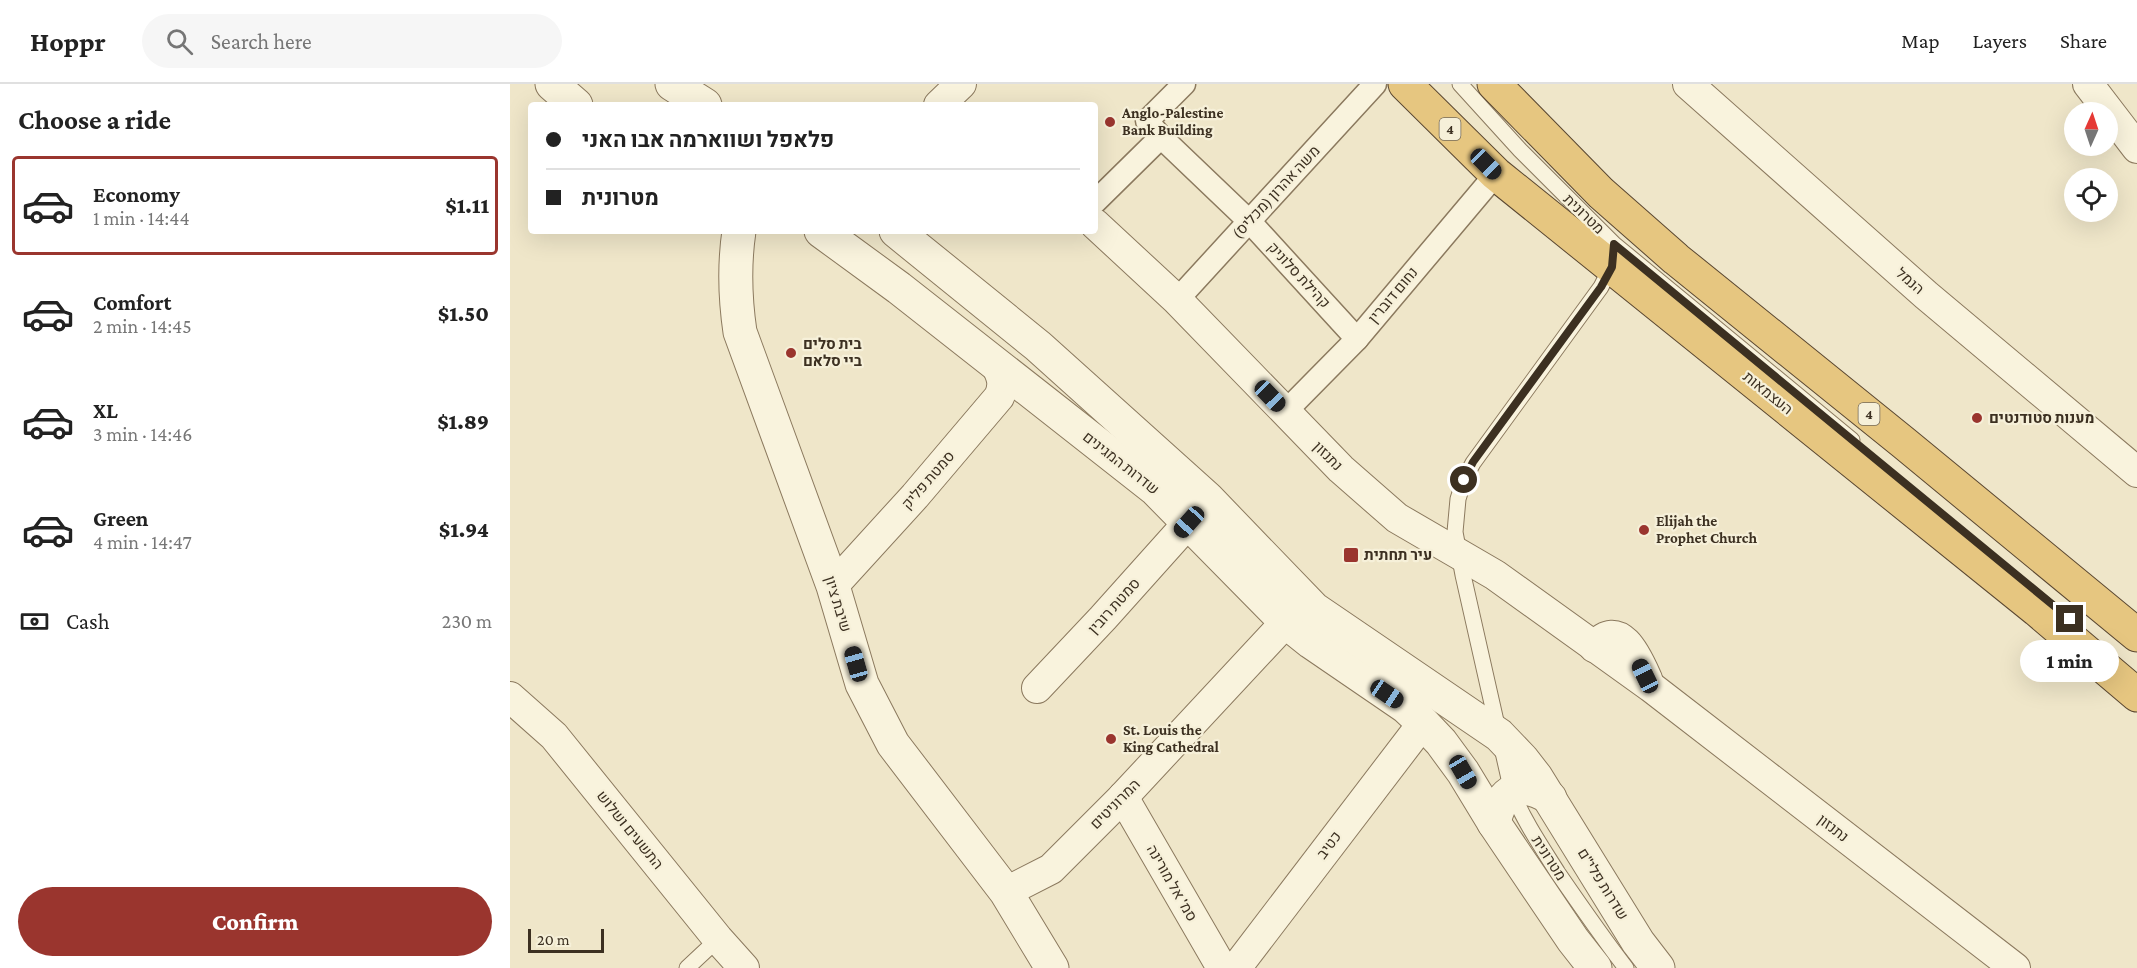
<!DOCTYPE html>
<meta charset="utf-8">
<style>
:root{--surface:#fff;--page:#f6f6f6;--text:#222;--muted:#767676;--line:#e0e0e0;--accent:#9a352e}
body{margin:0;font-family:"Crimson Pro",Heebo,serif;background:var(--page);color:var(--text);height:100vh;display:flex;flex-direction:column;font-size:22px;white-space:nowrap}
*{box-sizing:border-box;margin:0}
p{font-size:20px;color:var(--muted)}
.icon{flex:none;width:33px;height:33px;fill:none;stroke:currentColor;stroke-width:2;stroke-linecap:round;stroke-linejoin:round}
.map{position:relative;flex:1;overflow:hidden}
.side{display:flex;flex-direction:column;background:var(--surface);width:510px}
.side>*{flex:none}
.guide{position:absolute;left:18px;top:18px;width:570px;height:132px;border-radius:6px;box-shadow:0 6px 24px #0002;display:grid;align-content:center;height:132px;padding:0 18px;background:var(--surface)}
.needle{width:39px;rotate:3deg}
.buttons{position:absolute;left:1554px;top:18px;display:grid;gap:12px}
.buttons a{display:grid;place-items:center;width:54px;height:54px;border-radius:50%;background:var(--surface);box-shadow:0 6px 24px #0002;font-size:30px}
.scale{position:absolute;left:18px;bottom:15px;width:76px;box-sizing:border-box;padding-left:6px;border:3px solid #3c3021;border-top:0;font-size:16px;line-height:21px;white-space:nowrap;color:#3c3021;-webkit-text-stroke:4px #f6f0d9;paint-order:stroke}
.end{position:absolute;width:27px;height:27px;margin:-14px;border:8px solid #3c3021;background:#fff;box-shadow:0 0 0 3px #fff}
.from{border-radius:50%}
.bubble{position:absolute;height:42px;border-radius:21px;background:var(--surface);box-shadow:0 6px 24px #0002;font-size:20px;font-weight:800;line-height:42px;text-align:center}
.car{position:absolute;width:18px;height:36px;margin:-18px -9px;border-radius:8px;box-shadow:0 0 4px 2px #0007;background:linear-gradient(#222 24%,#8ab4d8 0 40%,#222 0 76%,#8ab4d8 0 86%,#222 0)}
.guide b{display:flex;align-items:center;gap:21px;height:57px;font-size:22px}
.guide b+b{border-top:2px solid var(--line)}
.guide i{width:15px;height:15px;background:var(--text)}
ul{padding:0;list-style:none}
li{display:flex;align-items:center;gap:18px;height:99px;margin:0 12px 9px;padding:0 6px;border:3px solid transparent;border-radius:6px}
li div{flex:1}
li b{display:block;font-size:22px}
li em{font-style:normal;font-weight:800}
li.selected{border-color:var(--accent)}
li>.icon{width:54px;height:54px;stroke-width:1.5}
h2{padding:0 18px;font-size:27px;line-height:72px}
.pay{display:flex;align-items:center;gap:15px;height:66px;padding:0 18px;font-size:22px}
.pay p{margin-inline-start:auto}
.action{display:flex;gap:12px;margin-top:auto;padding:12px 18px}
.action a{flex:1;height:69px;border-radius:36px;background:var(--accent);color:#fff;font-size:24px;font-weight:800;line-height:69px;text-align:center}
header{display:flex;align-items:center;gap:36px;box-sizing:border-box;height:84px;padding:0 30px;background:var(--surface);border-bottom:2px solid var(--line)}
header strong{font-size:28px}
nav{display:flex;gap:33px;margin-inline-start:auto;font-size:21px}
.search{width:420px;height:54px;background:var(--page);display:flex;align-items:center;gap:15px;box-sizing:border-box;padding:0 21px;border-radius:33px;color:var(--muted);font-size:22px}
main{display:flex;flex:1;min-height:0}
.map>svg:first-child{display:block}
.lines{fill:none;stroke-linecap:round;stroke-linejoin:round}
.service-casing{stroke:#8b795e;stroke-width:17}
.pedestrian-casing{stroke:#8b795e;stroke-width:25}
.minor-casing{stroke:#8b795e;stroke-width:32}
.tertiary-casing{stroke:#8b795e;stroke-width:35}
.trunk-casing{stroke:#5a4731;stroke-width:35}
.service{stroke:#f9f3dd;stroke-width:15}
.pedestrian{stroke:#f9f3dd;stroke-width:22}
.minor{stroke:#f9f3dd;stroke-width:30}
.tertiary{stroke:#f9f3dd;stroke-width:33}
.trunk{stroke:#e6c680;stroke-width:33}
.route{stroke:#3c3021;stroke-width:8}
.poi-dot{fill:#9a352e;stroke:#f6f0d9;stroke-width:2}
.labels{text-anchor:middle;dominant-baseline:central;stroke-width:4.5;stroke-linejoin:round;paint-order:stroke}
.shield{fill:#f6f0d9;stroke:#746a58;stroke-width:1.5}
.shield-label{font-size:14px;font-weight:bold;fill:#3c3021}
.poi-label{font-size:15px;font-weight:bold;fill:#3c3021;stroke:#f6f0d9;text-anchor:start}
.street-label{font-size:15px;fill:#3c3021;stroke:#f6f0d9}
</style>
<header>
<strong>Hoppr</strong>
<div class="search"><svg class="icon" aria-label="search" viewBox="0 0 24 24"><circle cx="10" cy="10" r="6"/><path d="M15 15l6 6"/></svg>Search here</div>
<nav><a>Map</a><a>Layers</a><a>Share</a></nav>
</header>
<main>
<section class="side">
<h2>Choose a ride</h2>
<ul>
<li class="selected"><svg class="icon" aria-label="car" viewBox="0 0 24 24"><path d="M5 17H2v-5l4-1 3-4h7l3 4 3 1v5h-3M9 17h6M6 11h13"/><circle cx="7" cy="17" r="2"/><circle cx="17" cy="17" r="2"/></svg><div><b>Economy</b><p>1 min · 14:44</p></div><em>$1.11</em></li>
<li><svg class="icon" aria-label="car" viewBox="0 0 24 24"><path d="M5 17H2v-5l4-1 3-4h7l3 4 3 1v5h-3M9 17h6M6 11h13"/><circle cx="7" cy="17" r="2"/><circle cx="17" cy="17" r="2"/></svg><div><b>Comfort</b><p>2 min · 14:45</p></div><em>$1.50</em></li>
<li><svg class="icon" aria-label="car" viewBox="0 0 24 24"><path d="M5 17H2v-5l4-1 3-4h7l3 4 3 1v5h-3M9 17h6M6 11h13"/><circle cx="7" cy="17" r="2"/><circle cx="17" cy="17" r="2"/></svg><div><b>XL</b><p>3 min · 14:46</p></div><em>$1.89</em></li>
<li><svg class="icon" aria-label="car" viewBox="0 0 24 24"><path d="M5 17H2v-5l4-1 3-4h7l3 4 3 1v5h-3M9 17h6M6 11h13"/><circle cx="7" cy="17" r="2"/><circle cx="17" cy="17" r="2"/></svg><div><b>Green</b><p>4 min · 14:47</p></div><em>$1.94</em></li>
</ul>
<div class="pay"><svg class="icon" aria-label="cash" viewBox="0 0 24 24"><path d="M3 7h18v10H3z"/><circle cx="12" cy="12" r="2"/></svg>Cash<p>230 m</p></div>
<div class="action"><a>Confirm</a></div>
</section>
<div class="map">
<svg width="1627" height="884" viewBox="0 0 1627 884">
<rect width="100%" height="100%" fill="#efe6c9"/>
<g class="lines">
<defs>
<g id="service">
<polyline points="950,0 1010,66 1104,160 1342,356"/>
<path d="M 1102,181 L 1091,203 L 963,379 L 954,396 L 948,415 L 945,448 L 953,491 L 1002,708 C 1014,737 1031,762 1048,789 C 1070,821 1092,853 1116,884"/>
<polyline points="177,884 208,855"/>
</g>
<g id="pedestrian">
<polyline points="674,0 637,37 651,53 740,138 847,255"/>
<polyline points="585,118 651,53"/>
<polyline points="667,216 865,0"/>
<polyline points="775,328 847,255 986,90"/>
</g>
<g id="minor">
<polyline points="1178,0 1416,211 1627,388"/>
<polyline points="1578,0 1627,64"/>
<polyline points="429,21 451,0"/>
<polyline points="585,140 667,216 831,385 887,434 985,491 1141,603 1505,884"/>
<path d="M 323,502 L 405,412 L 489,313 C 495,301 492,292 486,281"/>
<path d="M 1084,563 C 1110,531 1128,575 1137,595"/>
<polyline points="527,604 593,534 679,438"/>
<polyline points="0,613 44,652 208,855 234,884"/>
<polyline points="613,713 712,884"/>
<polyline points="496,808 541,785 613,713 776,538"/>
<polyline points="726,884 913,639"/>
</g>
<g id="tertiary">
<polyline points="42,0 66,21"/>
<polyline points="162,0 195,21"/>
<path d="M 229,147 C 224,181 225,214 230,248 L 323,502 L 352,600 L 383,660 L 496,808 L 542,884"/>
<polyline points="311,147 389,204 645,405 776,538 801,558 896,623 913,639 931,658 953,688 984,739 1063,856 1085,884"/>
<polyline points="386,147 528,262 697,414 804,525 989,651 1012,675 1026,693 1128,858 1148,884"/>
<path d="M 984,739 C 991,706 1010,695 1040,714"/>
</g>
<g id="trunk">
<polyline points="895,0 986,90 1527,526 1627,611"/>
<polyline points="984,0 1091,109 1166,175 1394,359 1627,551"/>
</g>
</defs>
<use href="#service" class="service-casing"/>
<use href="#pedestrian" class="pedestrian-casing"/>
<use href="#minor" class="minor-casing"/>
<use href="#tertiary" class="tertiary-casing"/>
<use href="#trunk" class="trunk-casing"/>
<use href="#service" class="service"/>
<use href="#pedestrian" class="pedestrian"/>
<use href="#minor" class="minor"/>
<use href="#tertiary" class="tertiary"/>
<use href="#trunk" class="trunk"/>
</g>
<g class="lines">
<polyline class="route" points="954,396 963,378 1091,203 1102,183 1104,160 1560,535"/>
</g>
<g class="poi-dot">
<circle cx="600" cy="38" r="6"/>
<circle cx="281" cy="269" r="6"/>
<circle cx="1467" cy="334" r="6"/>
<circle cx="1134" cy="446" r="6"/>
<rect x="833" y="463" width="16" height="16" rx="3"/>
<circle cx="601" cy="655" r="6"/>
</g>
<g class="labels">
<g class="shield">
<rect x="929.5" y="34" width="21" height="22" rx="4.5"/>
<rect x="1348.5" y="319" width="21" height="22" rx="4.5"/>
</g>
<g class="shield-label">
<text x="940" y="45">4</text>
<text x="1359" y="330">4</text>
</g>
<g class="poi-label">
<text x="612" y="29">Anglo-Palestine<tspan x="612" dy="17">Bank Building</tspan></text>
<text x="293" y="260">בית סלים<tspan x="293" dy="17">ביי סלאם</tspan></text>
<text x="1479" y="334">מענות סטודנטים</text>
<text x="1146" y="437">Elijah the<tspan x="1146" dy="17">Prophet Church</tspan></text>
<text x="854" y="471">עיר תחתית</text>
<text x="613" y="646">St. Louis the<tspan x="613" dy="17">King Cathedral</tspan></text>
</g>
<g class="street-label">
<text transform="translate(766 108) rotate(-47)">משה אהרון (מכליס)</text>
<text transform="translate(1074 130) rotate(44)">מטרונית</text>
<text transform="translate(789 191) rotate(47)">קהילת סלוניק</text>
<text transform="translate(1400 197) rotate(41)">הנמל</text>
<text transform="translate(883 211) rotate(-50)">נחום דוברין</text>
<text transform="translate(1258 309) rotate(39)">העצמאות</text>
<text transform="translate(818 372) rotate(45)">נתנזון</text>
<text transform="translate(611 379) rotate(38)">שדרות המגינים</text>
<text transform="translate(418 396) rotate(-49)">סמטת פליק</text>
<text transform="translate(328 520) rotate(73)">שיבת ציון</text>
<text transform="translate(604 522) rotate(-48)">סמטת רובין</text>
<text transform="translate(605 720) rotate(-45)">המרוניטים</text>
<text transform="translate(1323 744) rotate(38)">נתנזון</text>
<text transform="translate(120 746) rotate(51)">התשעים ושלוש</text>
<text transform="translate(819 761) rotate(-53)">כטיב</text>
<text transform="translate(1039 774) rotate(57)">מטרונית</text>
<text transform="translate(662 799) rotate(60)">סמ' אל מורינה</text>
<text transform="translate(1093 800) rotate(58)">שדרות פלי"ם</text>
</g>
</g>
</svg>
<div class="buttons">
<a><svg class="needle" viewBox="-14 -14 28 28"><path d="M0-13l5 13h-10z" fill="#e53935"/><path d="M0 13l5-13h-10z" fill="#767676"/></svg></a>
<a><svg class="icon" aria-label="locate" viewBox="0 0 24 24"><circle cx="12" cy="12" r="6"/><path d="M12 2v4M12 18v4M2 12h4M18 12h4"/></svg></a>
</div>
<div class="scale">20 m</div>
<i class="end from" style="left:954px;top:396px"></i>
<i class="end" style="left:1560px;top:535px"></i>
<div class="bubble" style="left:1510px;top:556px;width:99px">1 min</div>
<i class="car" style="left:976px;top:80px;rotate:135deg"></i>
<i class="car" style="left:760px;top:312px;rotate:136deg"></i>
<i class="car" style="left:679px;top:438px;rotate:222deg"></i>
<i class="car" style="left:346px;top:580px;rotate:344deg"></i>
<i class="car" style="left:1135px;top:592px;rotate:334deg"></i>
<i class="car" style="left:877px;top:610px;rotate:124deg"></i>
<i class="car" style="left:953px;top:688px;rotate:150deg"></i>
<div class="guide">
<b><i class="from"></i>פלאפל ושווארמה אבו האני</b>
<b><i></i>מטרונית</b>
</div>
</div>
</main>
